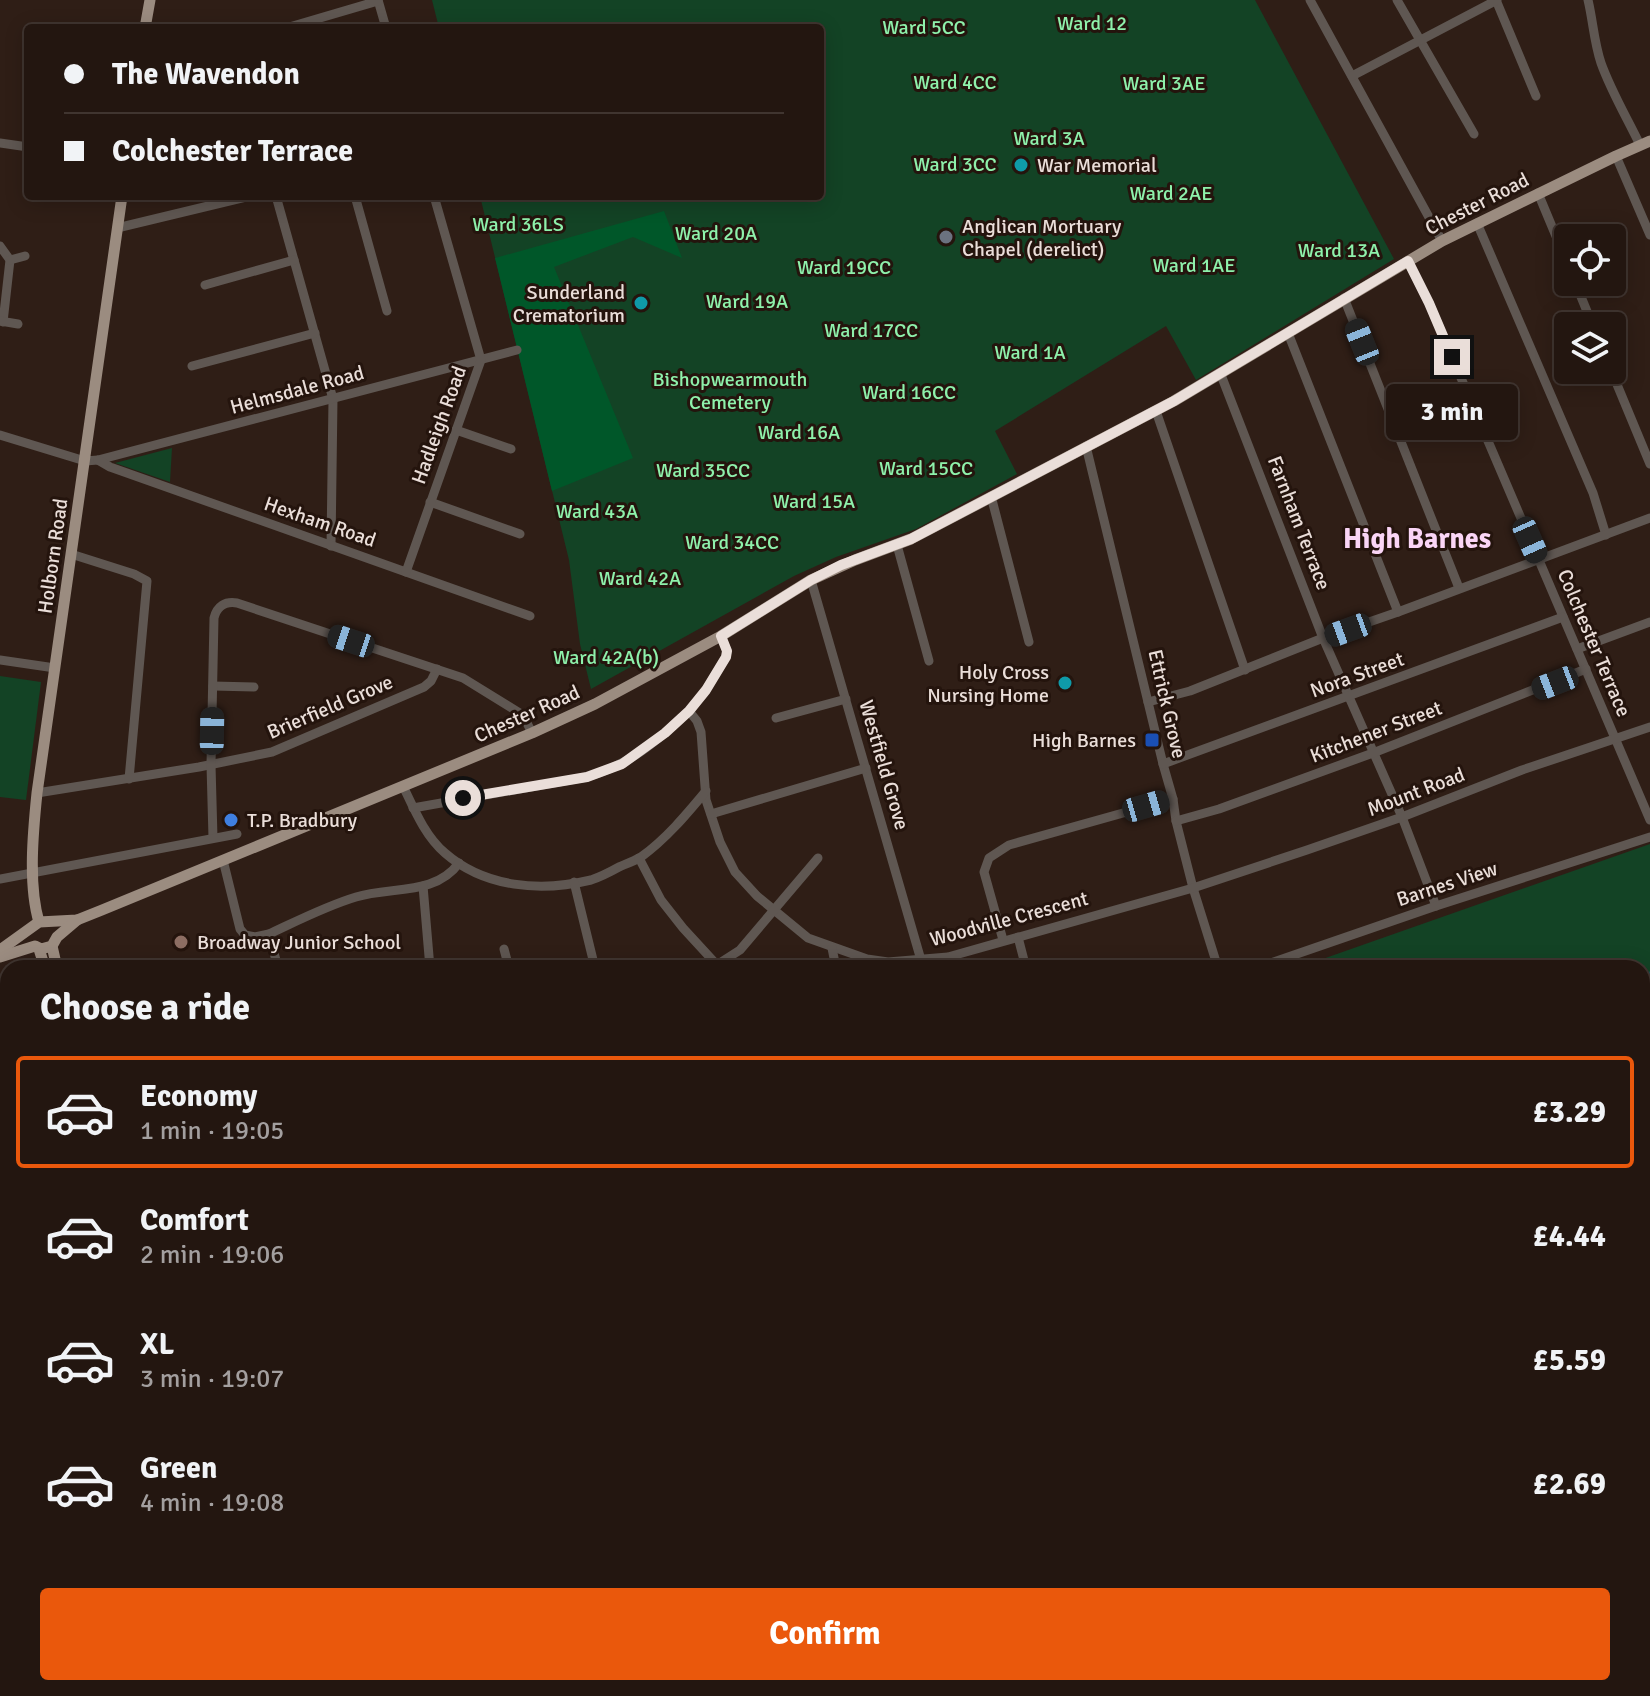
<!DOCTYPE html>
<meta charset="utf-8">
<style>
:root{--surface:#231610;--page:#2b1f19;--text:#f1f3f6;--muted:#a39f9f;--line:#403530;--accent:#ea580c}
body{margin:0;font-family:Signika,sans-serif;background:var(--page);color:var(--text);height:100vh;display:flex;flex-direction:column;font-size:30px;white-space:nowrap}
*{box-sizing:border-box;margin:0}
p{font-size:26px;color:var(--muted)}
.icon{flex:none;width:44px;height:44px;fill:none;stroke:currentColor;stroke-width:2;stroke-linecap:round;stroke-linejoin:round}
.map{position:relative;flex:1;overflow:hidden}
.details{position:absolute;left:0px;top:960px;width:1650px;height:736px;display:flex;flex-direction:column;background:var(--surface);border-radius:24px 24px 0 0;box-shadow:0 4px 20px #0003,0 0 0 2px var(--line)}
.details>*{flex:none}
.banner{position:absolute;left:24px;top:24px;width:800px;height:176px;border-radius:8px;box-shadow:0 4px 20px #0003,0 0 0 2px var(--line);display:grid;align-content:center;height:176px;padding:0 40px;background:var(--surface)}
.fabs{position:absolute;left:1554px;top:224px;display:grid;gap:16px}
.fabs a{display:grid;place-items:center;width:72px;height:72px;border-radius:8px;background:var(--surface);box-shadow:0 4px 20px #0003,0 0 0 2px var(--line);font-size:40px}
.end{position:absolute;width:36px;height:36px;margin:-18px;border:10px solid #eaded9;background:#111;box-shadow:0 0 0 4px #111}
.from{border-radius:50%}
.bubble{position:absolute;height:56px;border-radius:8px;background:var(--surface);box-shadow:0 4px 20px #0003,0 0 0 2px var(--line);font-size:26px;font-weight:700;line-height:56px;text-align:center}
.car{position:absolute;width:24px;height:48px;margin:-24px -12px;border-radius:10px;box-shadow:0 0 6px 2px #0007;background:linear-gradient(#222 24%,#8ab4d8 0 40%,#222 0 76%,#8ab4d8 0 86%,#222 0)}
.banner b{display:flex;align-items:center;gap:28px;height:76px;font-size:30px}
.banner b+b{border-top:2px solid var(--line)}
.banner i{width:20px;height:20px;background:var(--text)}
ul{padding:0;list-style:none}
li{display:flex;align-items:center;gap:24px;height:112px;margin:0 16px 12px;padding:0 24px;border:4px solid transparent;border-radius:8px}
li div{flex:1}
li b{display:block;font-size:30px}
li em{font-style:normal;font-weight:700}
li.on{border-color:var(--accent)}
li>.icon{width:72px;height:72px;stroke-width:1.5}
h2{padding:0 40px;font-size:36px;line-height:96px}
.primary-button{display:flex;gap:16px;margin-top:auto;padding:16px 40px}
.primary-button a{flex:1;height:92px;border-radius:8px;background:var(--accent);color:#fff;font-size:32px;font-weight:700;line-height:92px;text-align:center}
.map>svg:first-child{display:block}
.green{fill:#134325}
.forest{fill:#005729}
.lines{fill:none;stroke-linecap:round;stroke-linejoin:round}
.stream{stroke:#165360;stroke-width:3}
.minor{stroke:#5f5752;stroke-width:9}
.major{stroke:#9b8c80;stroke-width:11}
.highway{stroke:#b3a192;stroke-width:12}
.route{stroke:#eaded9;stroke-width:10}
.culture-dot{fill:#0f9aa8;stroke:#24140d;stroke-width:3}
.worship-dot{fill:#6b7280;stroke:#24140d;stroke-width:3}
.transit-dot{fill:#1a4fb4;stroke:#24140d;stroke-width:3}
.shop-dot{fill:#3f7fe0;stroke:#24140d;stroke-width:3}
.education-dot{fill:#8d6e63;stroke:#24140d;stroke-width:3}
.labels{text-anchor:middle;dominant-baseline:central;stroke-width:6;stroke-linejoin:round;paint-order:stroke}
.park-label{font-size:20px;fill:#8ef1ab;stroke:#24140d}
.poi-label{font-size:20px;fill:#eaded9;stroke:#24140d;text-anchor:start}
.street-label{font-size:20px;fill:#eaded9;stroke:#24140d}
.district-label{font-size:28px;font-weight:bold;fill:#fad5f6;stroke:#24140d}
</style>
<div class="map">
<svg width="1650" height="1696" viewBox="0 0 1650 1696">
<rect width="100%" height="100%" fill="#2f1e16"/>
<g class="green">
<polygon points="432,0 1255,0 1394,259 1196,380 1166,326 995,431 1017,474 916,529 836,557 794,576 591,689 580,644 569,560 480,196 820,196 820,28 439,28"/>
<polygon points="172,448 170,482 115,463"/>
<polygon points="0,676 41,682 26,800 0,797"/>
<polygon points="1650,844 1650,1161 1642,1163 1642,968 1297,968"/>
<polygon points="8,1523 8,1650 0,1660 0,1536"/>
<polygon points="954,1688 1046,1688 1045,1696 954,1696"/>
</g>
<polygon class="forest" points="664,211 682,258 633,237 554,267 633,458 552,491 495,258"/>
<g class="lines">
<g class="stream">
<polyline points="1642,976 1650,973"/>
<polyline points="0,1626 8,1617"/>
</g>
<g class="minor">
<polyline points="378,0 386,28"/>
<polyline points="1310,0 1442,241"/>
<polyline points="1397,0 1474,134"/>
<polyline points="1496,0 1536,96"/>
<path d="M 1588,0 C 1593,21 1594,42 1601,63 C 1611,91 1627,118 1640,145"/>
<polyline points="286,28 378,1"/>
<polyline points="1352,76 1497,0"/>
<polyline points="0,143 28,147"/>
<polyline points="1616,156 1650,235"/>
<polyline points="27,187 28,167"/>
<polyline points="1538,193 1568,265"/>
<polyline points="276,196 333,399 331,546"/>
<polyline points="355,196 387,311"/>
<polyline points="1477,223 1593,493 1606,535"/>
<polyline points="117,228 250,196"/>
<polyline points="0,246 10,260 3,322"/>
<polyline points="10,260 25,256"/>
<polyline points="1408,261 1429,303 1650,820"/>
<polyline points="1575,282 1593,326"/>
<polyline points="205,285 294,260"/>
<polyline points="1344,298 1459,588"/>
<polyline points="0,321 18,324"/>
<polyline points="1288,333 1398,612"/>
<polyline points="192,366 315,333"/>
<polyline points="1611,370 1650,464"/>
<polyline points="1221,375 1323,638 1402,817 1436,906"/>
<polyline points="1156,411 1245,670"/>
<polyline points="456,430 511,449"/>
<polyline points="0,435 85,461 98,460 517,350"/>
<polyline points="1086,446 1163,764 1173,799 1176,821 1193,888 1218,968"/>
<polyline points="98,460 110,467 530,616"/>
<polyline points="991,496 1029,642"/>
<polyline points="430,502 520,534"/>
<polyline points="897,545 929,661"/>
<polyline points="71,554 134,574 147,581 129,779"/>
<polyline points="406,572 481,360 434,196"/>
<polyline points="811,580 921,960"/>
<polyline points="721,636 727,651 726,657 706,690 689,711 697,721 701,732 706,800 720,842 735,872 757,896 808,938 867,959 888,962 948,957 1193,888 1307,850 1402,817 1522,770 1650,727"/>
<polyline points="1577,649 1650,622"/>
<polyline points="0,660 55,668"/>
<polyline points="213,686 254,687"/>
<polyline points="1148,702 1190,691 1323,638 1398,612 1650,518"/>
<polyline points="776,718 846,699"/>
<polyline points="1163,764 1563,617"/>
<path d="M 403,786 C 414,809 425,836 445,853 C 485,888 541,892 591,880 C 600,877 610,872 619,867 C 626,864 634,861 641,857 C 666,839 686,815 706,791"/>
<polyline points="37,793 199,767 272,752 424,687 431,681 437,669"/>
<path d="M 413,808 L 587,777 C 631,764 656,742 689,711"/>
<polyline points="711,814 866,768"/>
<polyline points="1176,821 1219,809 1373,753 1586,669"/>
<path d="M 213,838 L 211,765 L 214,618 C 217,606 225,601 237,603 L 463,678 L 523,715 L 532,733"/>
<polyline points="639,858 661,900 683,928 717,965"/>
<path d="M 223,860 L 240,929 L 245,935 L 255,937 L 269,934 C 297,921 326,906 356,897 C 391,886 435,896 459,863"/>
<polyline points="0,879 237,834"/>
<polyline points="574,882 595,968"/>
<polyline points="423,886 430,968"/>
<polyline points="269,934 278,968"/>
<polyline points="1018,937 1026,968"/>
<polyline points="1003,940 984,872 989,858 1009,845 1173,799"/>
<polyline points="832,948 836,968"/>
<polyline points="504,949 509,968"/>
<polyline points="712,968 740,950 818,858"/>
<polyline points="1256,968 1436,906 1650,837"/>
<polyline points="0,1076 8,1072"/>
<polyline points="0,1122 8,1118"/>
<polyline points="0,1202 8,1208"/>
<polyline points="0,1312 8,1312"/>
<polyline points="0,1394 8,1391"/>
<polyline points="0,1465 4,1473"/>
<polyline points="1642,1661 1650,1668"/>
<polyline points="265,1688 266,1696"/>
<polyline points="426,1688 426,1696"/>
<polyline points="819,1688 829,1696"/>
<polyline points="1409,1688 1415,1696"/>
<polyline points="1571,1688 1572,1696"/>
<polyline points="30,1696 36,1688"/>
<polyline points="1097,1696 1098,1688"/>
<polyline points="1186,1696 1186,1688"/>
<polyline points="1461,1696 1471,1688"/>
</g>
<g class="major">
<polyline points="145,28 150,0"/>
<path d="M 39,922 C 28,885 33,832 37,793 L 122,196"/>
<polyline points="52,946 57,968"/>
<polyline points="39,949 45,968"/>
<polyline points="0,950 39,922 77,920 102,910 532,733 595,704 721,636 811,580 855,560 911,539 1174,401 1442,241 1616,156 1650,141"/>
<polyline points="0,957 35,946 41,949 52,946 57,937 77,920"/>
<polyline points="676,1688 685,1696"/>
<polyline points="692,1688 701,1696"/>
</g>
<g class="highway">
<polyline points="1642,1452 1650,1449"/>
<polyline points="1642,1464 1650,1461"/>
<polyline points="1303,1696 1314,1688"/>
<polyline points="1320,1696 1331,1688"/>
</g>
</g>
<g class="lines">
<polyline class="route" points="463,798 587,777 622,764 665,733 689,711 706,690 726,657 727,651 721,636 811,580 841,565 911,539 1174,401 1408,261 1429,303 1452,357"/>
</g>
<g class="culture-dot">
<circle cx="1021" cy="165" r="8"/>
<circle cx="641" cy="303" r="8"/>
<circle cx="1065" cy="683" r="8"/>
</g>
<circle class="worship-dot" cx="946" cy="237" r="8"/>
<rect class="transit-dot" x="1144" y="732" width="16" height="16" rx="4"/>
<circle class="shop-dot" cx="231" cy="820" r="8"/>
<circle class="education-dot" cx="181" cy="942" r="8"/>
<g class="labels">
<g class="park-label">
<text x="1092" y="23">Ward 12</text>
<text x="924" y="27">Ward 5CC</text>
<text x="955" y="82">Ward 4CC</text>
<text x="1164" y="83">Ward 3AE</text>
<text x="1049" y="138">Ward 3A</text>
<text x="955" y="164">Ward 3CC</text>
<text x="1171" y="193">Ward 2AE</text>
<text x="518" y="224">Ward 36LS</text>
<text x="716" y="233">Ward 20A</text>
<text x="1339" y="250">Ward 13A</text>
<text x="1194" y="265">Ward 1AE</text>
<text x="844" y="267">Ward 19CC</text>
<text x="747" y="301">Ward 19A</text>
<text x="871" y="330">Ward 17CC</text>
<text x="1030" y="352">Ward 1A</text>
<text x="730" y="379">Bishopwearmouth<tspan x="730" dy="23">Cemetery</tspan></text>
<text x="909" y="392">Ward 16CC</text>
<text x="799" y="432">Ward 16A</text>
<text x="926" y="468">Ward 15CC</text>
<text x="703" y="470">Ward 35CC</text>
<text x="814" y="501">Ward 15A</text>
<text x="597" y="511">Ward 43A</text>
<text x="732" y="542">Ward 34CC</text>
<text x="640" y="578">Ward 42A</text>
<text x="606" y="657">Ward 42A(b)</text>
</g>
<g class="poi-label">
<text x="1037" y="165">War Memorial</text>
<text x="962" y="226">Anglican Mortuary<tspan x="962" dy="23">Chapel (derelict)</tspan></text>
<text x="625" y="292" text-anchor="end">Sunderland<tspan x="625" dy="23">Crematorium</tspan></text>
<text x="1049" y="672" text-anchor="end">Holy Cross<tspan x="1049" dy="23">Nursing Home</tspan></text>
<text x="1136" y="740" text-anchor="end">High Barnes</text>
<text x="247" y="820">T.P. Bradbury</text>
<text x="197" y="942">Broadway Junior School</text>
</g>
<g class="street-label">
<text transform="translate(1477 204) rotate(-27)">Chester Road</text>
<text transform="translate(297 390) rotate(-15)">Helmsdale Road</text>
<text transform="translate(439 425) rotate(-70)">Hadleigh Road</text>
<text transform="translate(320 522) rotate(19)">Hexham Road</text>
<text transform="translate(1299 523) rotate(69)">Farnham Terrace</text>
<text transform="translate(53 556) rotate(-82)">Holborn Road</text>
<text transform="translate(1594 643) rotate(67)">Colchester Terrace</text>
<text transform="translate(1357 675) rotate(-20)">Nora Street</text>
<text transform="translate(1167 704) rotate(77)">Ettrick Grove</text>
<text transform="translate(330 707) rotate(-23)">Brierfield Grove</text>
<text transform="translate(527 714) rotate(-24)">Chester Road</text>
<text transform="translate(1376 732) rotate(-21)">Kitchener Street</text>
<text transform="translate(884 765) rotate(74)">Westfield Grove</text>
<text transform="translate(1416 792) rotate(-21)">Mount Road</text>
<text transform="translate(1447 884) rotate(-18)">Barnes View</text>
<text transform="translate(1009 919) rotate(-15)">Woodville Crescent</text>
</g>
<g class="district-label">
<text x="1417" y="539">High Barnes</text>
</g>
</g>
</svg>
<div class="fabs">
<a><svg class="icon" aria-label="locate" viewBox="0 0 24 24"><circle cx="12" cy="12" r="6"/><path d="M12 2v4M12 18v4M2 12h4M18 12h4"/></svg></a>
<a><svg class="icon" aria-label="layers" viewBox="0 0 24 24"><path d="M12 4l9 5-9 5-9-5zM3 14l9 5 9-5"/></svg></a>
</div>
<i class="end from" style="left:463px;top:798px"></i>
<i class="end" style="left:1452px;top:357px"></i>
<div class="bubble" style="left:1386px;top:384px;width:132px">3 min</div>
<i class="car" style="left:1362px;top:342px;rotate:338deg"></i>
<i class="car" style="left:1530px;top:540px;rotate:156deg"></i>
<i class="car" style="left:1348px;top:630px;rotate:250deg"></i>
<i class="car" style="left:351px;top:641px;rotate:288deg"></i>
<i class="car" style="left:1555px;top:683px;rotate:249deg"></i>
<i class="car" style="left:212px;top:731px;rotate:1deg"></i>
<i class="car" style="left:1146px;top:806px;rotate:74deg"></i>
<div class="banner">
<b><i class="from"></i>The Wavendon</b>
<b><i></i>Colchester Terrace</b>
</div>
<section class="details">
<h2>Choose a ride</h2>
<ul>
<li class="on"><svg class="icon" aria-label="car" viewBox="0 0 24 24"><path d="M5 17H2v-5l4-1 3-4h7l3 4 3 1v5h-3M9 17h6M6 11h13"/><circle cx="7" cy="17" r="2"/><circle cx="17" cy="17" r="2"/></svg><div><b>Economy</b><p>1 min · 19:05</p></div><em>£3.29</em></li>
<li><svg class="icon" aria-label="car" viewBox="0 0 24 24"><path d="M5 17H2v-5l4-1 3-4h7l3 4 3 1v5h-3M9 17h6M6 11h13"/><circle cx="7" cy="17" r="2"/><circle cx="17" cy="17" r="2"/></svg><div><b>Comfort</b><p>2 min · 19:06</p></div><em>£4.44</em></li>
<li><svg class="icon" aria-label="car" viewBox="0 0 24 24"><path d="M5 17H2v-5l4-1 3-4h7l3 4 3 1v5h-3M9 17h6M6 11h13"/><circle cx="7" cy="17" r="2"/><circle cx="17" cy="17" r="2"/></svg><div><b>XL</b><p>3 min · 19:07</p></div><em>£5.59</em></li>
<li><svg class="icon" aria-label="car" viewBox="0 0 24 24"><path d="M5 17H2v-5l4-1 3-4h7l3 4 3 1v5h-3M9 17h6M6 11h13"/><circle cx="7" cy="17" r="2"/><circle cx="17" cy="17" r="2"/></svg><div><b>Green</b><p>4 min · 19:08</p></div><em>£2.69</em></li>
</ul>
<div class="primary-button"><a>Confirm</a></div>
</section>
</div>
